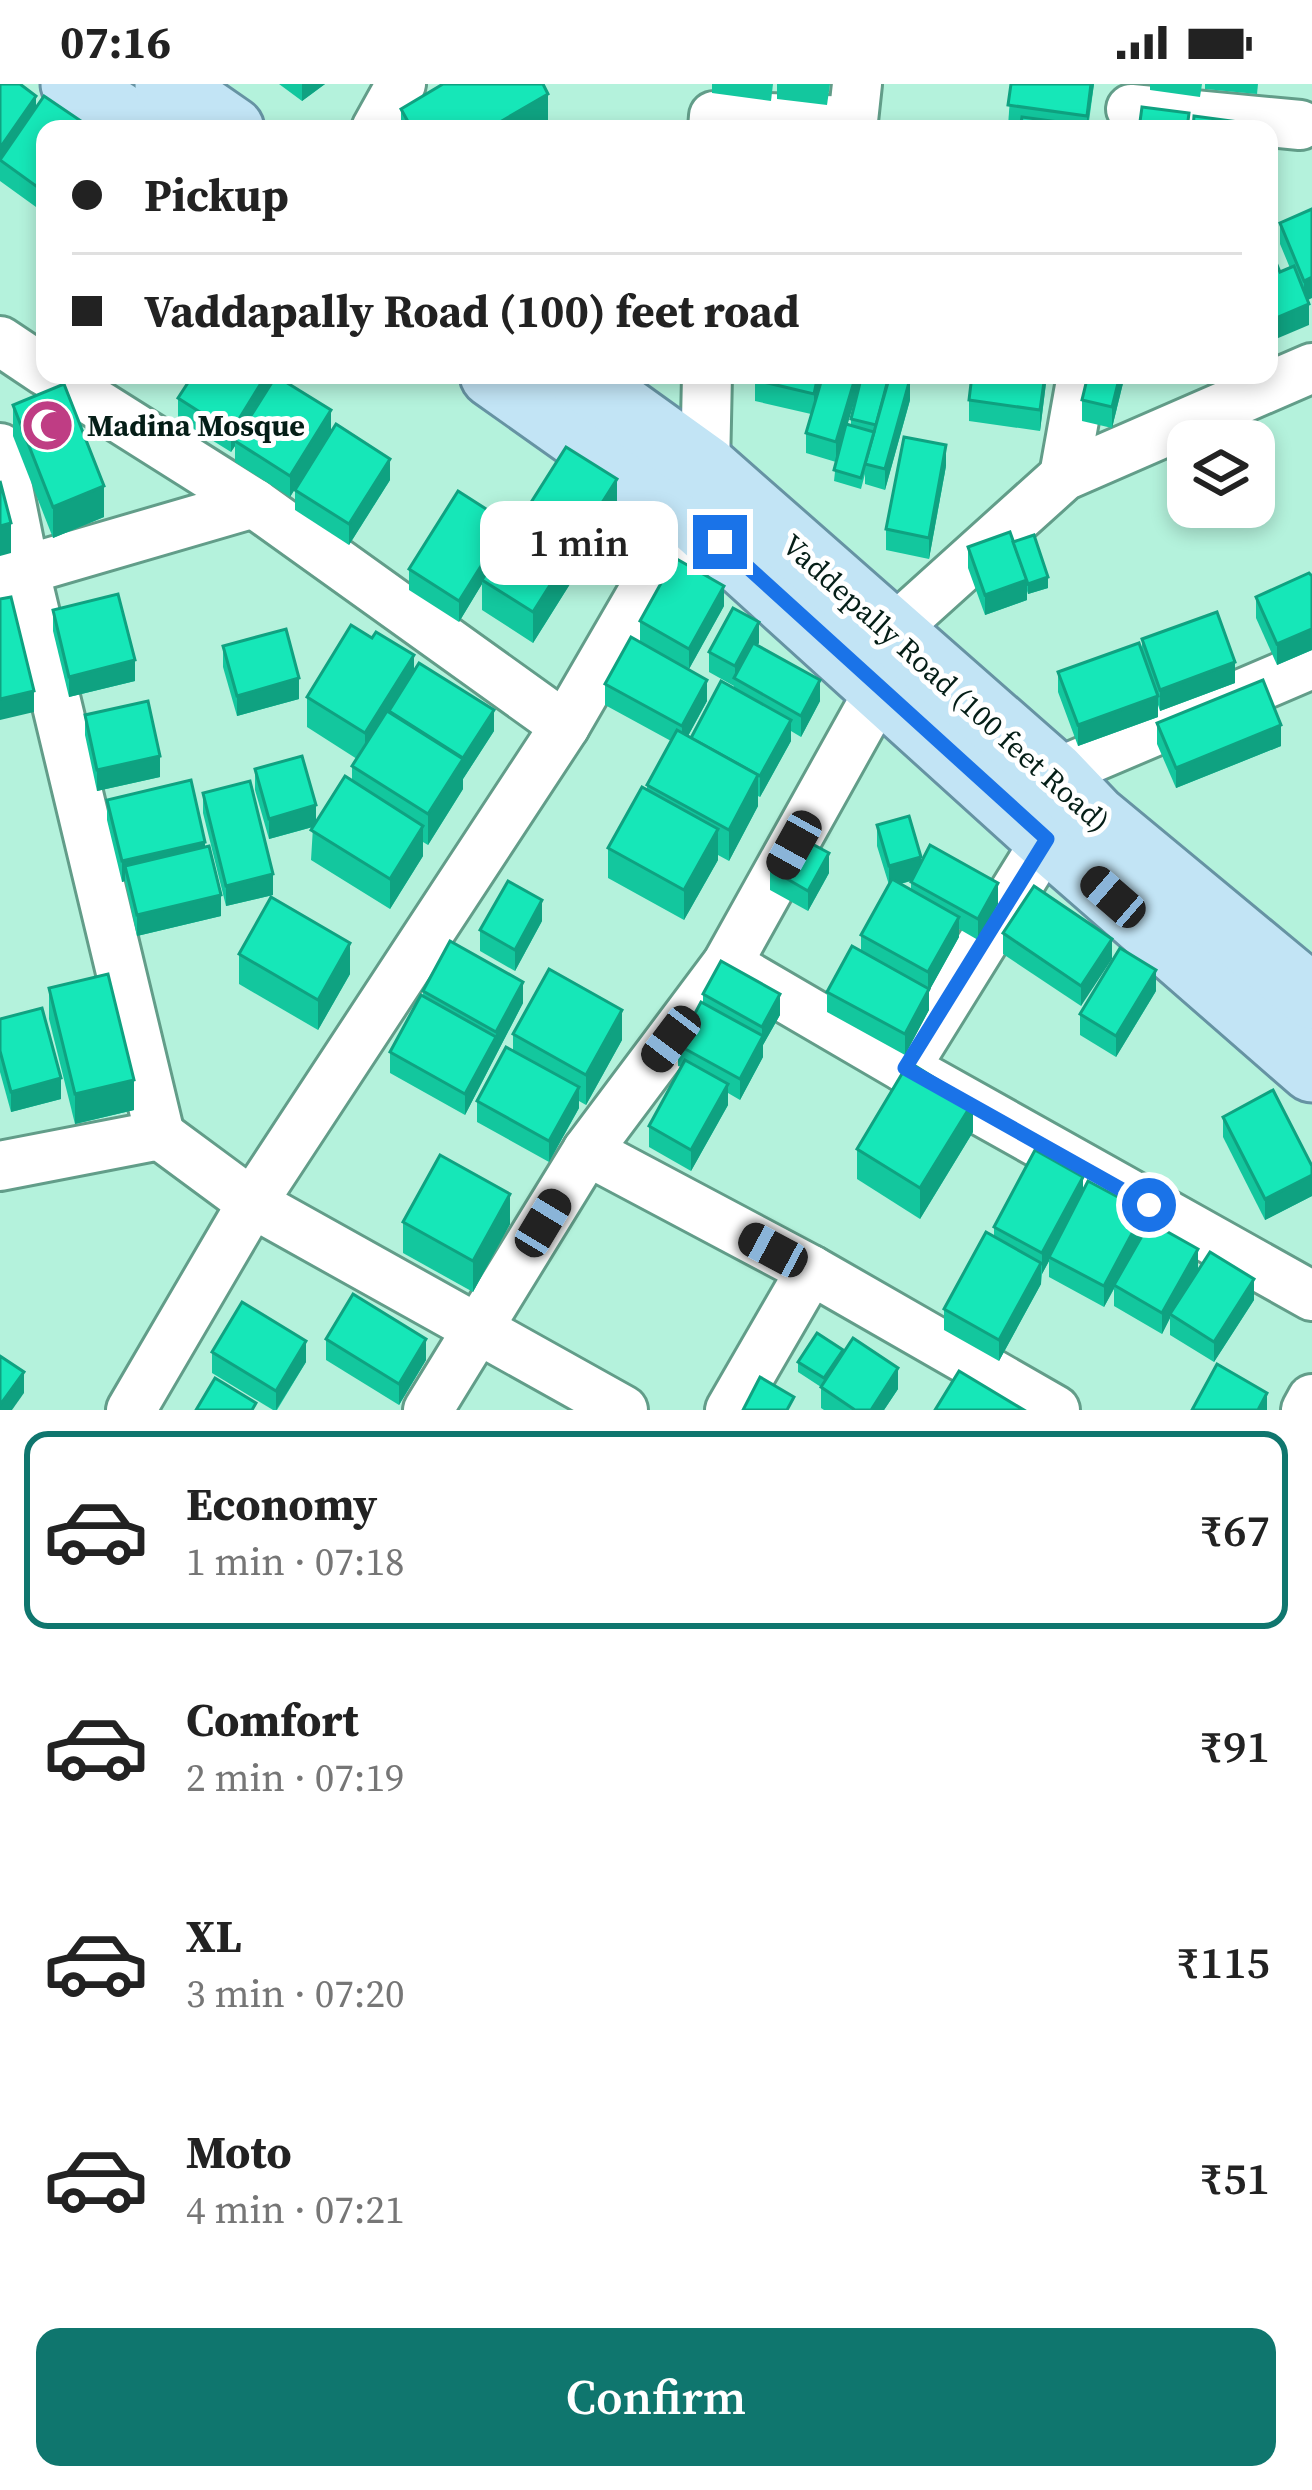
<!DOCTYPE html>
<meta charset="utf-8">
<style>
:root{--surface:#fff;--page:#f2f2f2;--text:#222;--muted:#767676;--line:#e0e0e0;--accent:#0f766e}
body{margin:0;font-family:"Source Serif 4",serif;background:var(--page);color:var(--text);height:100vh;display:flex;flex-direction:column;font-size:45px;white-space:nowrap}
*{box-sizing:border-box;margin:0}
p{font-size:39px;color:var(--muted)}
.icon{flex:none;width:66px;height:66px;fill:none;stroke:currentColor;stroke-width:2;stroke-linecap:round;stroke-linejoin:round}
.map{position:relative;height:1326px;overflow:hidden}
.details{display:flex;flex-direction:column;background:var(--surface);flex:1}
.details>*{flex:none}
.top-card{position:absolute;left:36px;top:36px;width:1242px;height:264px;border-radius:24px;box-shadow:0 6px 18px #0003;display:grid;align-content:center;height:264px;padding:0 36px;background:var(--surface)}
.buttons{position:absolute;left:1167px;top:336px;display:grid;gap:24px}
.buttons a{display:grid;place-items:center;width:108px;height:108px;border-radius:24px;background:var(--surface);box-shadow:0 6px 18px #0003;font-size:60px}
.end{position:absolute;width:54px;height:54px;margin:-27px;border:15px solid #1a73e8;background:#fff;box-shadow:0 0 0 6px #fff}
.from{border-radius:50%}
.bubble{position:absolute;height:84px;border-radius:24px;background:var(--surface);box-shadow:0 6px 18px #0003;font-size:39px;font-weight:600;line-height:84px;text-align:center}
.car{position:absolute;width:36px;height:72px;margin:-36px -18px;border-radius:15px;box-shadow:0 0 9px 3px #0007;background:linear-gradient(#222 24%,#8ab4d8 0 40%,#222 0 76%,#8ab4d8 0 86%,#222 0)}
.top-card b{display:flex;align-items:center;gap:42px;height:114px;font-size:45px}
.top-card b+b{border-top:3px solid var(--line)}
.top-card i{width:30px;height:30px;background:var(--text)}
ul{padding:21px 0 0;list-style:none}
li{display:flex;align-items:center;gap:36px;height:198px;margin:0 24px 18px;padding:0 12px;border:6px solid transparent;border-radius:24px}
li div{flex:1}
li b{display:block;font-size:45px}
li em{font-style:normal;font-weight:600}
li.on{border-color:var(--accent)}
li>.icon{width:108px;height:108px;stroke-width:1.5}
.cta{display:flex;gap:24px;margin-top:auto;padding:24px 36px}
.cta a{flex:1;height:138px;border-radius:24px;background:var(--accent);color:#fff;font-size:48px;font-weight:600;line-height:138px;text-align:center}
.status{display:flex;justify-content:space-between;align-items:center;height:84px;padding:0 60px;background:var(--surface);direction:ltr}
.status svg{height:33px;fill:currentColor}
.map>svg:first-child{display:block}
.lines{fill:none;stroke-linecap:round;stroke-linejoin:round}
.minor-casing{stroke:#629d89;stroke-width:54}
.major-casing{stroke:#6693a3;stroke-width:69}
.minor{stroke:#fff;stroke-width:48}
.major{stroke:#c2e4f5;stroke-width:63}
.wall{fill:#13c79e;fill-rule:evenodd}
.shaded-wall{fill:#0fa281}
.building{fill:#16e7b8;stroke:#0fa281;stroke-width:3}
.route{stroke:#1a73e8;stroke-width:15}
.labels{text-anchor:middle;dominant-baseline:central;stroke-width:10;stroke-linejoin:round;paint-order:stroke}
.poi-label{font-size:30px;font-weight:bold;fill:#051e17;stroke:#fff;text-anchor:start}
.street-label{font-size:30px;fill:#051e17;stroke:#fff}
</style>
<div class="status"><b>07:16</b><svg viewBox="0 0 49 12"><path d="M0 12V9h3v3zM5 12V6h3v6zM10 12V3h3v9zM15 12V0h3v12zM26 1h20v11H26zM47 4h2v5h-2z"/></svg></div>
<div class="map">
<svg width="1312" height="1326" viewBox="0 0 1312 1326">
<rect width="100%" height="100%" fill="#b4f2dc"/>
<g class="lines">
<defs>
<g id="minor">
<polyline points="1131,25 1300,41"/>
<polyline points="376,45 401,0"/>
<polyline points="713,45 714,32 853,37 857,0"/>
<polyline points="0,257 45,287"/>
<polyline points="51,291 254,419 565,642"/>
<polyline points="0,364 25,488 160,1051"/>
<polyline points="1064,392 1082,291"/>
<polyline points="0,493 254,419"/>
<polyline points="891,548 1064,392 1312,284"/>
<polyline points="1054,690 1312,580"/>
<polyline points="1047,755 905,984 1312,1212"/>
<polyline points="727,880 905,984"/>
<polyline points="587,1067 811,1186 1055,1326"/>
<polyline points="0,1082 160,1051 252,1119 623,1326"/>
<polyline points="131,1326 252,1119 565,642 688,430 705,383 707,291"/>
<polyline points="428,1326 587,1067 727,880 882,602"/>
<polyline points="730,1326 811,1186"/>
<polyline points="1306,1326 1312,1315"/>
</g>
<g id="major">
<polyline points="73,0 141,45"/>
<polyline points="167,0 232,45"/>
<polyline points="492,291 688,430 1047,755 1312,986"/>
<polyline points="577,291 705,383 1054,690 1095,733 1312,913"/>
</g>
</defs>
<use href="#minor" class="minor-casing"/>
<use href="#major" class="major-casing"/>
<use href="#minor" class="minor"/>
<use href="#major" class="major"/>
</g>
<g class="wall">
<polygon points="0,0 36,24 81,45 45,45 36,123 0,97"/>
<polygon points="279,0 325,0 302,17"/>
<polygon points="712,0 773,0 771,17 712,9"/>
<polygon points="777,0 830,0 827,21 777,15"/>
<polygon points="1011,0 1094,0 1088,45 1008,42"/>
<polygon points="1150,0 1202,0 1200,13 1150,6"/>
<polygon points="1205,0 1258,0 1257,10 1205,5"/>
<polygon points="401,25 548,40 540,45 401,45"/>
<polygon points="1312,125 1308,216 1309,241 1280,188 1290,184 1280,160 1280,139"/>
<polygon points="274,291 274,296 331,347 290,413 235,378 235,362 231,368 178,335 178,314"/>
<polygon points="821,291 821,296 860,291 860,299 847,340 851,341 851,335 910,316 885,406 865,400 865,390 861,405 834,397 836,378 806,369 806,349 811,330 755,317 755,296"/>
<polygon points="972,291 1047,291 1040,347 969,337 969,316"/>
<polygon points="1088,291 1125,291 1112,344 1082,337 1082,316"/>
<polygon points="13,321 104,433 53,454 13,352"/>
<polygon points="946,382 929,475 886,466 886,445"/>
<polygon points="390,396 349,461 295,426 295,406"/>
<polygon points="617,425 533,559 482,526 482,500 459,538 409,506 409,485"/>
<polygon points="1013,458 1048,504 1028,510 1027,507 1027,516 985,531 968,484 968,463"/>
<polygon points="1312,492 1312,566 1277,581 1256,534 1256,513"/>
<polygon points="724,522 689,585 640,558 640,537"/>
<polygon points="53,526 135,597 69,613 53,547"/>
<polygon points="1142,555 1235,599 1160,627 1158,621 1158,633 1078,662 1058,608 1058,588 1142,567"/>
<polygon points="759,559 757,561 820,617 801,653 791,647 791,657 760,713 758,712 758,722 729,777 718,771 718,776 684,836 608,794 608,764 647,705 647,701 671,657 605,621 605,600 707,617 688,652 691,654 734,604 734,602 709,588 709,568"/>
<polygon points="223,562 299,615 237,632 223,583"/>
<polygon points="414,588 494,647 463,695 463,705 428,761 423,758 423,772 390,825 311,776 313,743 269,755 255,706 255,685 316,738 352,696 352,682 357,675 307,643 307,613"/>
<polygon points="85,631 160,693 97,707 85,651"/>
<polygon points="1157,639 1281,662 1176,704 1157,660"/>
<polygon points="203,709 273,811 226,822 203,729"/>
<polygon points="107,716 205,763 221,832 137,852 125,797 122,798 107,736"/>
<path d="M 877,741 L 921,779 L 998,820 L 978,856 L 959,845 L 959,853 L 929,907 L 929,926 L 905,971 L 827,928 L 827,908 L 861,867 L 861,851 L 889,801 L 877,762 ZM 911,797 L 911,806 L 900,800 Z"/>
<polygon points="770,785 829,789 808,827 770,806"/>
<polygon points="542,837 515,887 480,867 480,846"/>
<polygon points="1003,849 1112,855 1081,922 1003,870"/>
<polygon points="239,870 350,890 318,946 239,900"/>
<polygon points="49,904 134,1026 75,1040 49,935"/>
<polygon points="423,907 523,919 465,1031 390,989 390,968 423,913"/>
<polygon points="1156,907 1116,973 1080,951 1080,930"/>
<polygon points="703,910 780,931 763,961 763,973 740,1016 728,1009 728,1021 691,1087 649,1063 649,1042 681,983 678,982 678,961 703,919"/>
<polygon points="0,935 61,1015 11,1028 0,988"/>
<polygon points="513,950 622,956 586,1021 579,1017 579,1024 549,1078 477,1038 477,1017 513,967"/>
<polygon points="1223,1033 1312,1082 1312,1112 1265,1136 1223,1053"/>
<polygon points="973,1048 920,1135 857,1095 857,1065"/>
<polygon points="1083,1106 1198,1186 1254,1216 1214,1278 1170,1251 1170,1234 1162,1250 1114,1222 1114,1205 1104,1223 1049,1193 1049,1177 1042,1190 1041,1200 999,1277 944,1246 944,1225 994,1152 994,1143"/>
<polygon points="403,1138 510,1140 473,1208 403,1169"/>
<polygon points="326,1255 426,1276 399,1321 326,1276"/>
<polygon points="212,1268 306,1278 277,1326 273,1326 212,1289"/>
<polygon points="843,1270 898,1305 884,1326 824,1326 821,1324 821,1303 798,1288 798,1278"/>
</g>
<g class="shaded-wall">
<polygon points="302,0 325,0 302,17"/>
<polygon points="1091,0 1094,0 1087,45 1087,32"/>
<polygon points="548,10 548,40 540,45 488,45"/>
<polygon points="36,12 36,32 0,76 0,85 0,64"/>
<polygon points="45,89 45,110 36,123 36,102"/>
<polygon points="1312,193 1312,214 1304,218 1304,197"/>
<polygon points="1309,220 1309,241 1269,258 1269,237"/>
<polygon points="266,291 274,291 274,300 235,357 235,362 231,368 231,348"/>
<polygon points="818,291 821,291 821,296 814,330 814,310"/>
<polygon points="856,291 860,291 860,299 836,379 836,358"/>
<polygon points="1045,291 1047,291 1040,347 1040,326"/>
<polygon points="1120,291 1125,291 1112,344 1112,323"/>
<polygon points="910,295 910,316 885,406 885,385"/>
<polygon points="331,326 331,347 290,413 290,392"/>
<polygon points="946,361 946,382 929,475 929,454"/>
<polygon points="390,375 390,396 349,461 349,440"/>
<polygon points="617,395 617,425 533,559 533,528"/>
<polygon points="104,402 104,433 53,454 53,423"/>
<polygon points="11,439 11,469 0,472 0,442"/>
<polygon points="508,439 508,460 482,496 482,500 459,538 459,517"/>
<polygon points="1048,493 1048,504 1028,510 1028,500"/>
<polygon points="1027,496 1027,516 985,531 985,511"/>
<polygon points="724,502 724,522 689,585 689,565"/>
<polygon points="759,538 759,559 738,597 735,595 735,582"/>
<polygon points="1312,545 1312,566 1277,581 1277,560"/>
<polygon points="414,571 414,601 365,680 365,649"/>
<polygon points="135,576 135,597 69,613 69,593"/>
<polygon points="1235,578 1235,599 1160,627 1160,606"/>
<polygon points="299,594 299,615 237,632 237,612"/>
<polygon points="707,596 707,617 682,663 682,642"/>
<polygon points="820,596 820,617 801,653 801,632"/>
<polygon points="34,607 34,628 0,636 0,615"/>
<polygon points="1158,612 1158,633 1078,662 1078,641"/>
<polygon points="494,626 494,647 463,695 463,674"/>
<polygon points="791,636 791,657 760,713 760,692"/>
<polygon points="1281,641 1281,662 1176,704 1176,684"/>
<polygon points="160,672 160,693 97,707 97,686"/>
<polygon points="463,675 463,705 428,761 428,730"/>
<polygon points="758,691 758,722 729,777 729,746"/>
<polygon points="316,721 316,742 269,755 269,735"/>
<polygon points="423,742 423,772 390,825 390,795"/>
<polygon points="718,745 718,776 684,836 684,806"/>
<polygon points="205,758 205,779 125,782 125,797 122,798 122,777"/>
<polygon points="829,769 829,789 808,827 808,807"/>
<polygon points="921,773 921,794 889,803 889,782"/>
<polygon points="273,790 273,811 226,822 226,802"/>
<polygon points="998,799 998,820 978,856 978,835"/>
<polygon points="221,811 221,832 137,852 137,831"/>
<polygon points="542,816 542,837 515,887 515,866"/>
<polygon points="959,833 959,853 929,907 929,926 905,971 905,950 928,907 928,888"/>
<polygon points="1112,855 1112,875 1081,922 1081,902"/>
<polygon points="350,859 350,890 318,946 318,916"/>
<polygon points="1156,886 1156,907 1116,973 1116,952"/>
<polygon points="523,898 523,919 465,1031 465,1010"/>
<polygon points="780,910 780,931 763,961 763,973 740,1016 740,995 762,955 762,943"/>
<polygon points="622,926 622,956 586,1021 586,991"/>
<polygon points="61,994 61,1015 11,1028 11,1008"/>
<polygon points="134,996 134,1026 75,1040 75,1010"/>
<polygon points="728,1000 728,1021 691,1087 691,1066"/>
<polygon points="579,1003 579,1024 549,1078 549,1057"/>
<polygon points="973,1018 973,1048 920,1135 920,1104"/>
<polygon points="1312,1091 1312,1112 1265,1136 1265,1115"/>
<polygon points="1083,1093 1083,1114 1049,1173 1049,1177 1042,1190 1042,1169"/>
<polygon points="510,1110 510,1140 473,1208 473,1177"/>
<polygon points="1144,1127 1144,1148 1104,1223 1104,1202"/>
<polygon points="1198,1165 1198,1186 1170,1230 1170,1234 1162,1250 1162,1229"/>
<polygon points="1041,1179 1041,1200 999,1277 999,1256"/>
<polygon points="1254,1195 1254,1216 1214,1278 1214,1258"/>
<polygon points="426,1255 426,1276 399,1321 399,1300"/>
<polygon points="306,1257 306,1278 276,1326 276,1307"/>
<polygon points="898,1284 898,1305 884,1326 871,1326"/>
<polygon points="24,1288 24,1309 12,1326 0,1326 0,1321"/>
<polygon points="1267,1309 1267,1326 1258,1326"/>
</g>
<g class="building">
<polygon points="0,0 20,0 36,12 0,64"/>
<polygon points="443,0 543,0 548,10 488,45 412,45 401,25"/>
<polygon points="1011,0 1091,0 1087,32 1008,21"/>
<polygon points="44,12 81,37 75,45 45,45 45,89 36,102 0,76"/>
<polygon points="1142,23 1189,29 1187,45 1139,45"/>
<polygon points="1194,32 1239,38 1238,45 1193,45"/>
<polygon points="1022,33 1088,42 1088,45 1020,45"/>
<polygon points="1312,125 1312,193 1304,197 1280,139"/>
<polygon points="1269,162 1280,188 1294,182 1309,220 1269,237"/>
<polygon points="193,291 266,291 231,348 178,314"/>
<polygon points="756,291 818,291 814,310 755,296"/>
<polygon points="823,291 856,291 836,358 806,349"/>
<polygon points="862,291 889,292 876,341 851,335"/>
<polygon points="890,291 910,295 885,385 865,380"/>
<polygon points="972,291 1045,291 1040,326 969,316"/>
<polygon points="1088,291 1120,291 1112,323 1082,316"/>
<polygon points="276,292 331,326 290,392 235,357"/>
<polygon points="64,300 104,402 53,423 13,321"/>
<polygon points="336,340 390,375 349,440 295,406"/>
<polygon points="846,340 874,348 861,394 834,386"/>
<polygon points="904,353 946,361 929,454 886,445"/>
<polygon points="566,363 617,395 533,528 482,496"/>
<polygon points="0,397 11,439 0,442"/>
<polygon points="458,407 508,439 459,517 409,485"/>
<polygon points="1010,448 1027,496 985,511 968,463"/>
<polygon points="1034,451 1048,493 1028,500 1013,458"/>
<polygon points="675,474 724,502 689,565 640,537"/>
<polygon points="1309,489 1312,492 1312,545 1277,560 1256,513"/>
<polygon points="118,510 135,576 69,593 53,526"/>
<polygon points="11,513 34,607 0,615 0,515"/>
<polygon points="733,524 759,538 735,582 709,568"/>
<polygon points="1217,528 1235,578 1160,606 1142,555"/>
<polygon points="351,541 372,554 376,548 414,571 365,649 307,613"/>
<polygon points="286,545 299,594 237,612 223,562"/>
<polygon points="631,553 707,596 682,642 605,600"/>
<polygon points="753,559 820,596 801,632 734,594"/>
<polygon points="1139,559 1158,612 1078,641 1058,588"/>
<polygon points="419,579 494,626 463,674 389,627"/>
<polygon points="1263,596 1281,641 1176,684 1157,639"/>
<polygon points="721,597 791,636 760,692 691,654"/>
<polygon points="148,617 160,672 97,686 85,631"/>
<polygon points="387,627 463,675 428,730 352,682"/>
<polygon points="677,646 758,691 729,746 647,701"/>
<polygon points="302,672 316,721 269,735 255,685"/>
<polygon points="345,692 423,742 390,795 311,746"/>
<polygon points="191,696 205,758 122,777 107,716"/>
<polygon points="250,697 273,790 226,802 203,709"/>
<polygon points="642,703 718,745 684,806 608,764"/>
<polygon points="909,732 921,773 889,782 877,741"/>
<polygon points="790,748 829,769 808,807 770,785"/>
<polygon points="930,761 998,799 978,835 911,798"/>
<polygon points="209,762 221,811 137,831 125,782"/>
<polygon points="892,795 959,833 928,888 861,851"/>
<polygon points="508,797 542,816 515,866 480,846"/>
<polygon points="1034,802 1112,855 1081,902 1003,849"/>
<polygon points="271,813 350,859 318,916 239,870"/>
<polygon points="450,857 523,898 496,948 423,907"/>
<polygon points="852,862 929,905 905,950 827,908"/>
<polygon points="1120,864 1156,886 1116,952 1080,930"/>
<polygon points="721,877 780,910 762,943 703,910"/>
<polygon points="549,885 622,926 586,991 513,950"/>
<polygon points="108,890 134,996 75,1010 49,904"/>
<polygon points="421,911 496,953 465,1010 390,968"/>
<polygon points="701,918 763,952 740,995 678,961"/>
<polygon points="42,924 61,994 11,1008 0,967 0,935"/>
<polygon points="506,963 579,1003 549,1057 477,1017"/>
<polygon points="685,976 728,1000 691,1066 649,1042"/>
<polygon points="909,978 973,1018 920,1104 857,1065"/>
<polygon points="1273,1006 1312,1082 1312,1091 1265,1115 1223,1033"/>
<polygon points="1035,1066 1083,1093 1042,1169 994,1143"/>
<polygon points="440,1071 510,1110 473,1177 403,1138"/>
<polygon points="1088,1097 1144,1127 1104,1202 1049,1173"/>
<polygon points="1150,1138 1198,1165 1162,1229 1114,1201"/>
<polygon points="986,1148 1041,1179 999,1256 944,1225"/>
<polygon points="1210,1168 1254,1195 1214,1258 1170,1230"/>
<polygon points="353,1210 426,1255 399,1300 326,1255"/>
<polygon points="242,1218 306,1257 276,1307 212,1268"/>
<polygon points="817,1249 843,1266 824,1294 798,1278"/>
<polygon points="853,1254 898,1284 871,1326 855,1326 821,1303"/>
<polygon points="0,1272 24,1288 0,1321"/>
<polygon points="1217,1280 1267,1309 1258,1326 1192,1326"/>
<polygon points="959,1287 1024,1326 935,1326"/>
<polygon points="760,1293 794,1313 787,1326 743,1326"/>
<polygon points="215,1294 256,1319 252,1326 196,1326"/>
</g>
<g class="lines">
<polyline class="route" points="720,458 1047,755 905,984 1149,1121"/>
</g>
<defs>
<symbol id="mosque-disc" viewBox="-11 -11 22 22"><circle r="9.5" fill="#bf3d84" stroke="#fff"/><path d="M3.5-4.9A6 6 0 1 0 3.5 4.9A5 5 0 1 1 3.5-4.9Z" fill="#fff"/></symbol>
</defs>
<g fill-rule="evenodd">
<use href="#mosque-disc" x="18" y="312" width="59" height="59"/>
</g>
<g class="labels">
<g class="poi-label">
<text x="87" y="341">Madina Mosque</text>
</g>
<g class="street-label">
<text transform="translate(946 599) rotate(42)">Vaddepally Road (100 feet Road)</text>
</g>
</g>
</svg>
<div class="buttons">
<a><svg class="icon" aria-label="layers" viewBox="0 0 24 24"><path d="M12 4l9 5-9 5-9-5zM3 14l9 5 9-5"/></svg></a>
</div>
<i class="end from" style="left:1149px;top:1121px"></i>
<i class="end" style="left:720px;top:458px"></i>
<div class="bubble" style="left:480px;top:417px;width:198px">1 min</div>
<i class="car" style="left:794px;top:761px;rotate:209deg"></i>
<i class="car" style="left:1113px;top:813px;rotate:311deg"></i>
<i class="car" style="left:671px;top:955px;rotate:217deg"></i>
<i class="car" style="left:543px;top:1139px;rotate:31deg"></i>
<i class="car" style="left:773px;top:1166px;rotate:298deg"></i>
<div class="top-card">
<b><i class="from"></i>Pickup</b>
<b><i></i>Vaddapally Road (100) feet road</b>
</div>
</div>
<section class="details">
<ul>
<li class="on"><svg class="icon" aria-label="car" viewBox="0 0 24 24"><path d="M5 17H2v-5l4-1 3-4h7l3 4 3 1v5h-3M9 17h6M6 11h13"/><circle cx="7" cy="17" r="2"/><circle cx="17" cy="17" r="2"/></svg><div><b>Economy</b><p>1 min · 07:18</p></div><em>₹67</em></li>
<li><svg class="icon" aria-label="car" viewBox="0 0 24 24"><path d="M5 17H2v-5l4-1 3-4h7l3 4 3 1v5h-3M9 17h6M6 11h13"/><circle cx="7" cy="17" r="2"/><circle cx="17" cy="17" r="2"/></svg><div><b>Comfort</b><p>2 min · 07:19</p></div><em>₹91</em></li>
<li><svg class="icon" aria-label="car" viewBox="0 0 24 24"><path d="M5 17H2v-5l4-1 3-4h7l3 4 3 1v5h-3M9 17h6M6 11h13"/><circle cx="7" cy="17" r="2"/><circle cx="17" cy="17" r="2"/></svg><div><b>XL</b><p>3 min · 07:20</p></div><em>₹115</em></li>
<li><svg class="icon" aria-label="car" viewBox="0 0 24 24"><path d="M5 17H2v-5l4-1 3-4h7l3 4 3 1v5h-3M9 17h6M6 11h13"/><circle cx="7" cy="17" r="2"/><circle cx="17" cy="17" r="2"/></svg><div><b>Moto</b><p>4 min · 07:21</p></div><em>₹51</em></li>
</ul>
<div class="cta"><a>Confirm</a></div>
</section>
